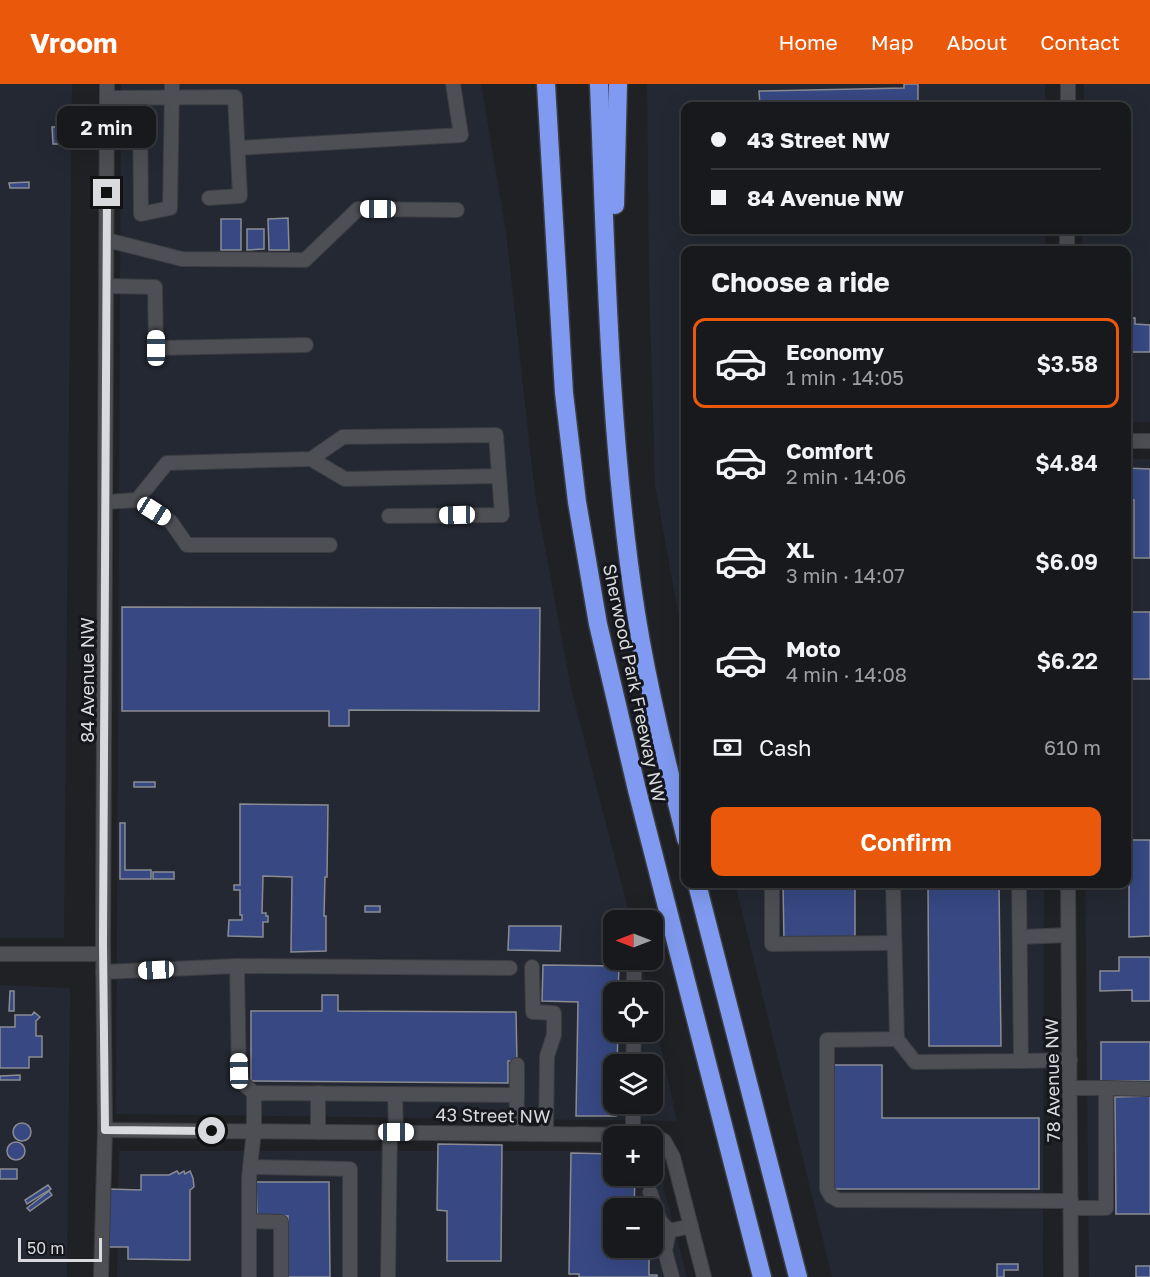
<!DOCTYPE html>
<meta charset="utf-8">
<style>
:root{--surface:#17191c;--page:#202225;--text:#f1f3f6;--muted:#9ea0a3;--line:#36383b;--accent:#ea580c}
body{margin:0;font-family:"Golos Text",sans-serif;background:var(--page);color:var(--text);height:100vh;display:flex;flex-direction:column;font-size:22px;white-space:nowrap}
*{box-sizing:border-box;margin:0}
p{font-size:20px;color:var(--muted)}
.icon{flex:none;width:33px;height:33px;fill:none;stroke:currentColor;stroke-width:2;stroke-linecap:round;stroke-linejoin:round}
.map{position:relative;flex:1;overflow:hidden}
.sheet{position:absolute;left:681px;top:162px;width:450px;height:642px;display:flex;flex-direction:column;background:var(--surface);border-radius:12px;box-shadow:0 6px 24px #0002,0 0 0 2px var(--line)}
.sheet>*{flex:none}
.hud{position:absolute;left:681px;top:18px;width:450px;height:132px;border-radius:12px;box-shadow:0 6px 24px #0002,0 0 0 2px var(--line);display:grid;align-content:center;height:132px;padding:0 30px;background:var(--surface)}
.needle{width:39px;rotate:270deg}
.controls{position:absolute;left:603px;top:826px;display:grid;gap:12px}
.controls a{display:grid;place-items:center;width:60px;height:60px;border-radius:12px;background:var(--surface);box-shadow:0 6px 24px #0002,0 0 0 2px var(--line);font-size:30px}
.scale{position:absolute;left:18px;bottom:15px;width:84px;box-sizing:border-box;padding-left:6px;border:3px solid #d9dadd;border-top:0;font-size:16px;line-height:21px;white-space:nowrap;color:#d9dadd;-webkit-text-stroke:4px #16171c;paint-order:stroke}
.end{position:absolute;width:27px;height:27px;margin:-14px;border:8px solid #d9dadd;background:#111;box-shadow:0 0 0 3px #111}
.from{border-radius:50%}
.bubble{position:absolute;height:42px;border-radius:12px;background:var(--surface);box-shadow:0 6px 24px #0002,0 0 0 2px var(--line);font-size:20px;font-weight:600;line-height:42px;text-align:center}
.car{position:absolute;width:18px;height:36px;margin:-18px -9px;border-radius:8px;box-shadow:0 0 4px 2px #0007;background:linear-gradient(#fff 24%,#345 0 40%,#fff 0 76%,#345 0 86%,#fff 0)}
.hud b{display:flex;align-items:center;gap:21px;height:57px;font-size:22px}
.hud b+b{border-top:2px solid var(--line)}
.hud i{width:15px;height:15px;background:var(--text)}
ul{padding:0;list-style:none}
li{display:flex;align-items:center;gap:18px;height:90px;margin:0 12px 9px;padding:0 18px;border:3px solid transparent;border-radius:12px}
li div{flex:1}
li b{display:block;font-size:22px}
li em{font-style:normal;font-weight:600}
li.on{border-color:var(--accent)}
li>.icon{width:54px;height:54px;stroke-width:1.5}
h2{padding:0 30px;font-size:27px;line-height:72px}
.pay{display:flex;align-items:center;gap:15px;height:66px;padding:0 30px;font-size:22px}
.pay p{margin-inline-start:auto}
.button{display:flex;gap:12px;margin-top:auto;padding:12px 30px}
.button a{flex:1;height:69px;border-radius:12px;background:var(--accent);color:#fff;font-size:24px;font-weight:600;line-height:69px;text-align:center}
header{display:flex;align-items:center;gap:36px;box-sizing:border-box;height:84px;padding:0 30px;background:var(--accent);color:#fff}
header strong{font-size:28px}
nav{display:flex;gap:33px;margin-inline-start:auto;font-size:21px}
.map>svg:first-child{display:block}
.built{fill:#242832;fill-rule:evenodd}
.building{fill:#374883;stroke:#8a8c92;stroke-width:1.5}
.lines{fill:none;stroke-linecap:round;stroke-linejoin:round}
.minor-casing{stroke:#3b3c40;stroke-width:16}
.highway-casing{stroke:#3b3c40;stroke-width:21}
.minor{stroke:#4d4f55;stroke-width:14}
.highway{stroke:#7f9af0;stroke-width:18}
.route{stroke:#d9dadd;stroke-width:8}
.labels{text-anchor:middle;dominant-baseline:central;stroke-width:6;stroke-linejoin:round;paint-order:stroke}
.street-label{font-size:18px;fill:#d9dadd;stroke:#16171c}
</style>
<header>
<strong>Vroom</strong>
<nav><a>Home</a><a>Map</a><a>About</a><a>Contact</a></nav>
</header>
<div class="map">
<svg width="1150" height="1193" viewBox="0 0 1150 1193">
<rect width="100%" height="100%" fill="#1f2125"/>
<g class="built">
<polygon points="0,0 72,0 64,854 0,854"/>
<path d="M 121,0 L 481,0 L 506,148 L 535,410 L 571,604 L 631,837 L 614,837 L 614,876 L 640,876 L 648,909 L 614,909 L 614,948 L 652,948 L 653,928 L 677,1037 L 116,1030 ZM 614,981 L 652,981 L 652,1020 L 614,1020 Z"/>
<polygon points="647,0 1045,0 1045,22 686,22 686,146 1045,146 1045,166 686,166 685,567 655,401 649,194"/>
<polygon points="1084,0 1150,0 1150,338 1127,338 1126,166 1082,166 1082,146 1126,146 1126,22 1084,22"/>
<polygon points="1127,375 1150,375 1150,1193 1089,1193 1085,800 1126,800"/>
<polygon points="735,800 1044,800 1043,1193 832,1193"/>
<polygon points="0,901 70,904 67,1193 0,1193"/>
<path d="M 119,1067 L 613,1067 L 614,1092 L 652,1092 L 653,1071 L 656,1073 L 687,1193 L 117,1193 ZM 614,1125 L 652,1125 L 652,1164 L 614,1164 Z"/>
</g>
<g class="building">
<polygon points="904,0 918,0 918,22 760,22 759,7 904,4"/>
<polygon points="52,43 57,43 58,60 53,60"/>
<polygon points="29,98 29,104 10,104 9,99"/>
<polygon points="288,134 289,166 269,166 268,135"/>
<rect x="221" y="135" width="20" height="31"/>
<polygon points="247,145 264,145 264,165 247,166"/>
<polygon points="1127,234 1135,234 1135,240 1150,241 1150,268 1126,268"/>
<polygon points="1126,384 1150,385 1150,474 1134,474 1134,416 1126,416"/>
<polygon points="682,438 686,438 686,485 682,482"/>
<polygon points="122,523 540,524 539,627 349,626 349,642 329,642 329,627 122,627"/>
<rect x="1126" y="528" width="24" height="67"/>
<rect x="134" y="698" width="21" height="5"/>
<polygon points="240,720 328,721 327,793 325,793 324,832 326,832 326,867 291,868 292,793 263,792 262,829 266,829 266,832 268,832 268,838 263,838 263,853 228,852 229,836 242,836 242,831 240,831 240,806 234,806 234,801 240,801"/>
<polygon points="120,739 125,739 125,786 151,786 151,795 120,795"/>
<polygon points="1129,756 1150,756 1150,852 1129,853"/>
<rect x="153" y="788" width="21" height="7"/>
<polygon points="783,800 855,800 855,857 784,857"/>
<polygon points="928,800 999,800 1001,962 929,962"/>
<rect x="365" y="822" width="15" height="6"/>
<polygon points="509,842 561,842 560,867 508,866"/>
<polygon points="1119,873 1150,873 1150,917 1132,917 1132,906 1100,907 1100,887 1119,887"/>
<polygon points="543,881 619,882 618,909 614,909 614,948 618,948 617,981 614,981 614,1020 617,1020 616,1032 576,1032 578,918 542,917"/>
<polygon points="10,907 14,907 14,927 9,927"/>
<polygon points="322,911 338,911 338,927 516,928 517,977 508,977 508,999 251,997 251,927 322,927"/>
<polygon points="34,928 40,933 36,937 36,952 42,952 42,973 29,973 29,984 0,984 0,943 15,943 15,931 32,931"/>
<rect x="1101" y="958" width="49" height="39"/>
<polygon points="829,981 882,981 882,1034 1039,1034 1039,1105 829,1105"/>
<polygon points="20,991 20,996 0,996 0,992"/>
<polygon points="1150,1012 1150,1130 1116,1130 1115,1013"/>
<circle cx="22" cy="1048" r="9"/>
<circle cx="16" cy="1067" r="9"/>
<polygon points="438,1060 502,1061 501,1177 447,1177 447,1127 437,1126"/>
<polygon points="571,1069 614,1070 614,1092 635,1092 634,1125 614,1125 614,1164 649,1164 649,1191 657,1191 657,1193 579,1193 579,1190 569,1190"/>
<rect x="0" y="1085" width="17" height="10"/>
<polygon points="177,1087 179,1090 184,1087 185,1090 190,1087 193,1094 194,1103 190,1106 190,1176 128,1175 128,1163 108,1163 108,1105 141,1106 141,1091 169,1091"/>
<polygon points="256,1098 329,1098 330,1193 288,1193 288,1132 257,1132"/>
<polygon points="48,1101 51,1105 27,1120 25,1116"/>
<polygon points="49,1107 52,1111 30,1127 27,1124"/>
<polygon points="997,1180 1018,1180 1018,1186 1004,1186 1004,1193 997,1193"/>
<rect x="1136" y="1182" width="14" height="11"/>
</g>
<g class="lines">
<defs>
<g id="minor">
<polyline points="107,14 235,13 240,112 209,114"/>
<polyline points="140,14 141,130 170,124 172,0"/>
<polyline points="1068,22 1068,0"/>
<polyline points="238,64 461,51 453,0"/>
<polyline points="107,156 182,175 305,176 358,125 457,126"/>
<polyline points="1067,166 1067,146"/>
<polyline points="107,202 155,203 156,264 306,261"/>
<polyline points="1126,357 1150,357"/>
<polyline points="311,375 345,395 499,392"/>
<polyline points="137,416 167,379 311,375 343,353 496,351 502,431 389,432"/>
<polyline points="106,418 137,416 171,438 187,461 330,461"/>
<polyline points="772,800 772,860 894,859"/>
<polyline points="893,800 897,955 827,956 827,1105 831,1112 838,1116 1071,1117"/>
<polyline points="1068,800 1071,1193"/>
<polyline points="1020,853 1068,851"/>
<polyline points="0,870 103,870"/>
<polyline points="237,882 510,884"/>
<polyline points="532,883 533,928 554,929 554,951 547,972 546,1050"/>
<polyline points="103,888 237,882 239,996 254,1009"/>
<polyline points="634,909 634,876"/>
<polyline points="897,955 915,978 1021,977 1019,800"/>
<polyline points="1021,977 1070,976"/>
<polyline points="517,981 517,1011"/>
<polyline points="633,981 634,948"/>
<polyline points="1070,1004 1106,1004 1106,1124 1071,1124"/>
<polyline points="1106,1004 1150,1005"/>
<polyline points="318,1009 318,1048"/>
<polyline points="395,1010 396,1048"/>
<polyline points="105,1046 653,1051 664,1057 673,1073 704,1193"/>
<polyline points="633,1050 633,1020"/>
<polyline points="650,1108 660,1137 669,1147"/>
<polyline points="249,1137 281,1138 281,1193"/>
<polyline points="101,1193 105,1046 103,859 107,0"/>
<polyline points="249,1193 249,1095 250,1083"/>
<polyline points="350,1193 350,1085 250,1083 254,1047 254,1009 517,1011 516,1049"/>
<polyline points="388,1193 390,1048"/>
<polyline points="672,1193 665,1167 669,1147 691,1142"/>
</g>
<g id="highway">
<polyline points="546,0 564,309 577,418 598,540 637,706 762,1193"/>
<path d="M 599,0 C 606,176 609,355 636,529 C 648,605 667,680 686,755"/>
<polyline points="615,121 618,0"/>
<polyline points="697,800 798,1193"/>
</g>
</defs>
<use href="#minor" class="minor-casing"/>
<use href="#highway" class="highway-casing"/>
<use href="#minor" class="minor"/>
<use href="#highway" class="highway"/>
</g>
<g class="lines">
<polyline class="route" points="107,109 103,859 105,1046 212,1047"/>
</g>
<g class="labels">
<g class="street-label">
<text transform="translate(87 596) rotate(-90)">84 Avenue NW</text>
<text transform="translate(635 599) rotate(78)">Sherwood Park Freeway NW</text>
<text transform="translate(1052 996) rotate(-91)">78 Avenue NW</text>
<text transform="translate(493 1031) rotate(1)">43 Street NW</text>
</g>
</g>
</svg>
<div class="controls">
<a><svg class="needle" viewBox="-14 -14 28 28"><path d="M0-13l5 13h-10z" fill="#e53935"/><path d="M0 13l5-13h-10z" fill="#9ea0a3"/></svg></a>
<a><svg class="icon" aria-label="locate" viewBox="0 0 24 24"><circle cx="12" cy="12" r="6"/><path d="M12 2v4M12 18v4M2 12h4M18 12h4"/></svg></a>
<a><svg class="icon" aria-label="layers" viewBox="0 0 24 24"><path d="M12 4l9 5-9 5-9-5zM3 14l9 5 9-5"/></svg></a>
<a>+</a>
<a>−</a>
</div>
<div class="scale">50 m</div>
<i class="end from" style="left:212px;top:1047px"></i>
<i class="end" style="left:107px;top:109px"></i>
<div class="bubble" style="left:57px;top:22px;width:99px">2 min</div>
<i class="car" style="left:378px;top:125px;rotate:270deg"></i>
<i class="car" style="left:156px;top:264px;rotate:0deg"></i>
<i class="car" style="left:154px;top:427px;rotate:122deg"></i>
<i class="car" style="left:457px;top:431px;rotate:269deg"></i>
<i class="car" style="left:156px;top:886px;rotate:267deg"></i>
<i class="car" style="left:239px;top:987px;rotate:359deg"></i>
<i class="car" style="left:396px;top:1048px;rotate:90deg"></i>
<div class="hud">
<b><i class="from"></i>43 Street NW</b>
<b><i></i>84 Avenue NW</b>
</div>
<section class="sheet">
<h2>Choose a ride</h2>
<ul>
<li class="on"><svg class="icon" aria-label="car" viewBox="0 0 24 24"><path d="M5 17H2v-5l4-1 3-4h7l3 4 3 1v5h-3M9 17h6M6 11h13"/><circle cx="7" cy="17" r="2"/><circle cx="17" cy="17" r="2"/></svg><div><b>Economy</b><p>1 min · 14:05</p></div><em>$3.58</em></li>
<li><svg class="icon" aria-label="car" viewBox="0 0 24 24"><path d="M5 17H2v-5l4-1 3-4h7l3 4 3 1v5h-3M9 17h6M6 11h13"/><circle cx="7" cy="17" r="2"/><circle cx="17" cy="17" r="2"/></svg><div><b>Comfort</b><p>2 min · 14:06</p></div><em>$4.84</em></li>
<li><svg class="icon" aria-label="car" viewBox="0 0 24 24"><path d="M5 17H2v-5l4-1 3-4h7l3 4 3 1v5h-3M9 17h6M6 11h13"/><circle cx="7" cy="17" r="2"/><circle cx="17" cy="17" r="2"/></svg><div><b>XL</b><p>3 min · 14:07</p></div><em>$6.09</em></li>
<li><svg class="icon" aria-label="car" viewBox="0 0 24 24"><path d="M5 17H2v-5l4-1 3-4h7l3 4 3 1v5h-3M9 17h6M6 11h13"/><circle cx="7" cy="17" r="2"/><circle cx="17" cy="17" r="2"/></svg><div><b>Moto</b><p>4 min · 14:08</p></div><em>$6.22</em></li>
</ul>
<div class="pay"><svg class="icon" aria-label="cash" viewBox="0 0 24 24"><path d="M3 7h18v10H3z"/><circle cx="12" cy="12" r="2"/></svg>Cash<p>610 m</p></div>
<div class="button"><a>Confirm</a></div>
</section>
</div>
